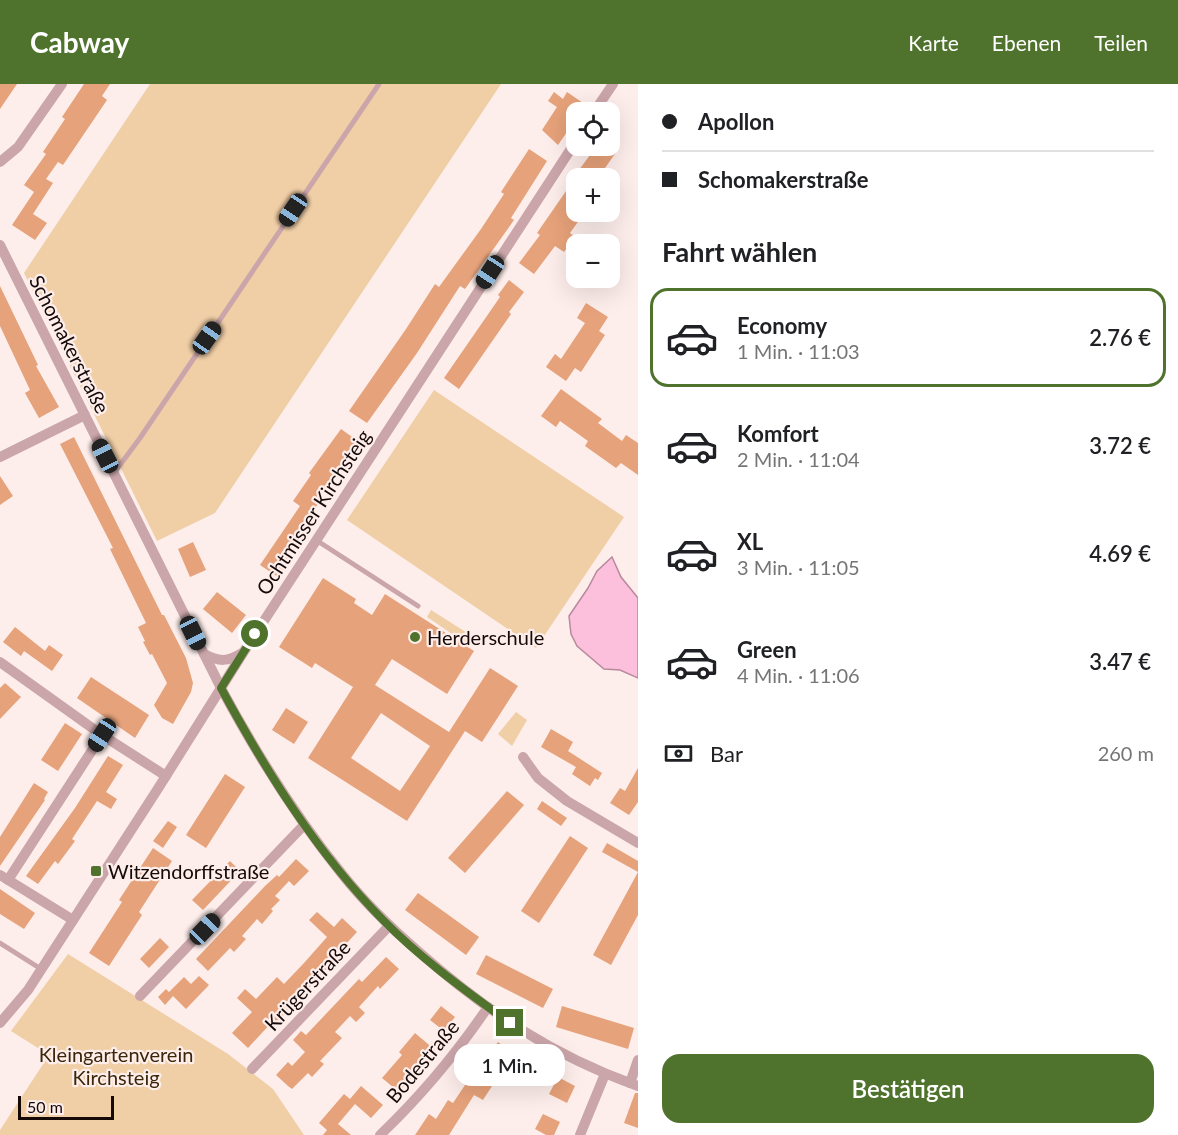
<!DOCTYPE html>
<html lang="de">
<meta charset="utf-8">
<style>
:root{--surface:#fff;--page:#f6f6f6;--text:#202124;--muted:#757577;--line:#e0e0e0;--accent:#4f732c}
body{margin:0;font-family:Lato,sans-serif;background:var(--page);color:var(--text);height:100vh;display:flex;flex-direction:column;font-size:22px;white-space:nowrap}
*{box-sizing:border-box;margin:0}
p{font-size:20px;color:var(--muted)}
.icon{flex:none;width:33px;height:33px;fill:none;stroke:currentColor;stroke-width:2;stroke-linecap:round;stroke-linejoin:round}
.map{position:relative;flex:1;overflow:hidden}
.panel{display:flex;flex-direction:column;background:var(--surface);width:540px}
.panel>*{flex:none}
.guide{display:grid;align-content:center;height:132px;padding:0 24px;background:var(--surface)}
.controls{position:absolute;left:566px;top:18px;display:grid;gap:12px}
.controls a{display:grid;place-items:center;width:54px;height:54px;border-radius:12px;background:var(--surface);box-shadow:0 6px 24px #0002;font-size:30px}
.scale{position:absolute;left:18px;bottom:15px;width:96px;box-sizing:border-box;padding-left:6px;border:3px solid #140907;border-top:0;font-size:16px;line-height:21px;white-space:nowrap;color:#140907;-webkit-text-stroke:4px #fdeeeb;paint-order:stroke}
.end{position:absolute;width:27px;height:27px;margin:-14px;border:8px solid #4f732c;background:#fff;box-shadow:0 0 0 3px #fff}
.from{border-radius:50%}
.bubble{position:absolute;height:42px;border-radius:18px;background:var(--surface);box-shadow:0 6px 24px #0002;font-size:20px;font-weight:600;line-height:42px;text-align:center}
.car{position:absolute;width:18px;height:36px;margin:-18px -9px;border-radius:8px;box-shadow:0 0 4px 2px #0007;background:linear-gradient(#222 24%,#8ab4d8 0 40%,#222 0 76%,#8ab4d8 0 86%,#222 0)}
.guide b{display:flex;align-items:center;gap:21px;height:57px;font-size:22px}
.guide b+b{border-top:2px solid var(--line)}
.guide i{width:15px;height:15px;background:var(--text)}
ul{padding:0;list-style:none}
li{display:flex;align-items:center;gap:18px;height:99px;margin:0 12px 9px;padding:0 12px;border:3px solid transparent;border-radius:18px}
li div{flex:1}
li b{display:block;font-size:22px}
li em{font-style:normal;font-weight:600}
li.current{border-color:var(--accent)}
li>.icon{width:54px;height:54px;stroke-width:1.5}
h2{padding:0 24px;font-size:27px;line-height:72px}
.pay{display:flex;align-items:center;gap:15px;height:66px;padding:0 24px;font-size:22px}
.pay p{margin-inline-start:auto}
.cta{display:flex;gap:12px;margin-top:auto;padding:12px 24px}
.cta a{flex:1;height:69px;border-radius:18px;background:var(--accent);color:#fff;font-size:24px;font-weight:600;line-height:69px;text-align:center}
header{display:flex;align-items:center;gap:36px;box-sizing:border-box;height:84px;padding:0 30px;background:var(--accent);color:#fff}
header strong{font-size:28px}
nav{display:flex;gap:33px;margin-inline-start:auto;font-size:21px}
main{display:flex;flex:1;min-height:0}
.map>svg:first-child{display:block}
.green{fill:#f0cea6}
.water{fill:#fdc0dc;stroke:#b7899c;stroke-width:1.5}
.building{fill:#e6a27a;fill-rule:evenodd}
.lines{fill:none;stroke-linecap:round;stroke-linejoin:round}
.service{stroke:#caa5aa;stroke-width:5}
.minor{stroke:#caa5aa;stroke-width:10}
.route{stroke:#4f732c;stroke-width:8}
.poi-dot{fill:#4f732c;stroke:#fdeeeb;stroke-width:2}
.labels{text-anchor:middle;dominant-baseline:central;stroke-width:4.5;stroke-linejoin:round;paint-order:stroke}
.street-label{font-size:20px;fill:#140907;stroke:#fdeeeb}
.poi-label{font-size:20px;fill:#140907;stroke:#fdeeeb;text-anchor:start}
.park-label{font-size:20px;fill:#3b260a;stroke:#fdeeeb}
</style>
<header>
<strong>Cabway</strong>
<nav><a>Karte</a><a>Ebenen</a><a>Teilen</a></nav>
</header>
<main>
<div class="map">
<svg width="638" height="1051" viewBox="0 0 638 1051">
<rect width="100%" height="100%" fill="#fdeeeb"/>
<g class="green">
<polygon points="150,0 501,0 215,429 157,457 24,189"/>
<polygon points="434,306 624,433 536,564 347,436"/>
<polygon points="431,526 472,552 467,560 427,533"/>
<polygon points="516,628 527,636 512,662 498,650"/>
<polygon points="68,870 228,970 273,1005 304,1051 0,1051 0,1046 49,971 11,947"/>
</g>
<polygon class="water" points="612,473 621,493 638,514 638,594 620,586 604,585 577,562 571,550 569,532 588,504 597,487"/>
<g class="building">
<polygon points="0,0 17,0 0,25"/>
<polygon points="84,0 110,0 102,12 107,16 63,81 58,78 46,95 53,99 33,130 47,139 35,156 12,141 34,108 24,101 46,70 43,68 65,35 62,33"/>
<polygon points="554,8 563,15 567,8 586,21 580,28 576,28 576,35 558,61 542,46 557,23 548,17"/>
<polygon points="594,62 609,62 617,67 598,94 576,94 576,128 585,128 570,149 575,153 564,168 555,162 534,190 519,179 540,151 537,149 575,94 573,94 590,71 588,69"/>
<polygon points="529,65 547,77 511,134 514,136 465,205 460,202 417,269 367,339 349,327 406,245 435,200 439,203 481,145 504,110 501,108"/>
<polygon points="509,196 524,208 509,228 511,230 459,305 444,294 500,213 498,211"/>
<polygon points="0,202 38,281 36,282 59,323 39,334 25,309 30,306 0,242"/>
<polygon points="586,219 608,233 599,247 605,251 581,288 575,284 566,297 546,283 555,270 561,275 585,239 577,234"/>
<polygon points="561,305 602,335 598,339 622,357 626,351 638,359 638,391 621,379 616,384 585,362 588,357 560,337 556,343 541,332"/>
<polygon points="341,345 359,358 320,412 322,414 301,445 308,450 278,493 260,481 300,422 293,417 311,391 309,389"/>
<polygon points="74,353 162,531 164,531 186,574 193,599 191,608 173,640 162,634 154,621 167,599 152,570 150,571 143,558 145,557 138,543 146,539 110,465 113,464 60,360"/>
<polygon points="0,392 13,412 0,421"/>
<polygon points="193,458 206,486 190,493 178,465"/>
<path d="M 323,494 L 356,515 L 354,519 L 372,531 L 385,510 L 474,567 L 447,610 L 392,575 L 375,601 L 449,648 L 490,584 L 518,602 L 482,658 L 465,647 L 407,737 L 308,674 L 353,603 L 315,579 L 312,584 L 279,563 ZM 381,629 L 430,662 L 400,707 L 351,674 Z"/>
<polygon points="217,508 246,531 232,549 203,525"/>
<polygon points="15,543 45,567 49,561 63,571 52,587 24,567 21,572 3,558"/>
<polygon points="91,593 149,631 135,654 77,614"/>
<polygon points="5,599 21,613 0,635 0,604"/>
<polygon points="286,624 308,638 294,660 272,646"/>
<polygon points="65,639 82,650 58,687 41,676"/>
<polygon points="551,645 573,658 568,667 602,689 598,696 595,694 590,702 572,690 576,683 541,663"/>
<polygon points="108,672 123,681 106,708 117,715 111,725 97,717 72,755 75,757 58,780 55,777 38,800 26,792 75,724"/>
<polygon points="638,684 638,718 629,731 610,719 620,704 625,707"/>
<polygon points="225,690 245,703 206,764 186,751"/>
<polygon points="34,699 48,708 44,715 45,716 0,782 0,753"/>
<polygon points="507,707 524,721 465,789 448,774"/>
<polygon points="542,717 567,734 561,742 537,725"/>
<polygon points="168,737 177,743 163,764 153,757"/>
<polygon points="570,752 588,764 539,839 521,827"/>
<polygon points="607,759 638,777 638,831 611,881 593,871 638,788 602,768"/>
<polygon points="153,764 172,777 139,828 142,831 109,882 89,869 122,818 119,816"/>
<polygon points="296,775 309,787 294,802 289,797 275,812 280,816 271,825 273,827 262,840 257,835 242,852 246,855 234,868 230,864 208,887 196,875 265,802 277,791 279,793"/>
<polygon points="230,777 240,787 203,826 192,816"/>
<polygon points="0,805 35,829 24,845 0,830"/>
<polygon points="418,809 479,853 466,871 405,826"/>
<polygon points="317,828 334,843 342,834 357,848 333,874 335,876 292,922 275,940 273,937 248,964 232,949 252,928 237,914 245,905 256,915 277,893 284,900 304,879 327,853 309,836"/>
<polygon points="160,854 169,863 149,884 140,875"/>
<polygon points="486,871 553,905 543,924 476,890"/>
<polygon points="386,873 399,885 380,905 378,902 359,923 365,929 356,938 350,932 335,948 342,954 320,977 324,980 312,993 308,989 292,1005 288,1002 276,991 288,978 292,982 305,968 293,956 301,947 306,951 359,895 362,898"/>
<polygon points="199,892 209,901 186,925 170,909 173,912 165,921 158,913 166,905 169,908 184,893 191,900"/>
<polygon points="441,922 455,933 444,947 430,936"/>
<polygon points="562,922 634,944 628,965 556,943"/>
<polygon points="415,949 435,966 399,1008 382,994 402,971 399,968"/>
<polygon points="498,958 513,969 492,997 494,999 483,1016 474,1011 449,1051 415,1051 429,1030 436,1035 448,1016 453,1019 475,986 468,981 475,969 485,975"/>
<polygon points="558,993 575,1002 567,1019 549,1010"/>
<polygon points="361,1002 383,1021 371,1034 355,1020 338,1040 351,1051 323,1051 327,1046 319,1039 344,1010 350,1015"/>
<polygon points="635,1009 638,1009 638,1044 624,1039"/>
<polygon points="543,1030 560,1038 554,1051 546,1051 535,1045"/>
</g>
<g class="lines">
<g class="service">
<polyline points="114,389 140,354 379,0"/>
<polyline points="316,456 418,522"/>
<polyline points="0,859 41,885"/>
</g>
<g class="minor">
<polyline points="594,28 613,0"/>
<polyline points="0,78 18,63 62,0"/>
<path d="M 0,161 L 221,604 C 256,669 295,732 342,790 C 365,819 391,844 419,868 C 486,927 553,972 638,1002"/>
<polyline points="0,373 85,331"/>
<path d="M 204,570 C 219,578 228,578 242,569"/>
<polyline points="0,578 102,651 166,692"/>
<polyline points="523,673 538,694 567,717 638,759"/>
<polyline points="0,791 73,836"/>
<polyline points="8,796 102,651"/>
<polyline points="140,912 304,741"/>
<polyline points="0,939 28,906 159,703 243,569 576,57"/>
<polyline points="252,985 389,842"/>
<polyline points="630,999 638,976"/>
<path d="M 380,1051 C 421,1012 456,970 488,923"/>
<polyline points="580,1051 605,990"/>
</g>
</g>
<g class="lines">
<path class="route" d="M 255,550 L 221,604 C 266,687 316,768 383,836 C 421,875 466,907 510,939"/>
</g>
<g class="poi-dot">
<circle cx="415" cy="553" r="6"/>
<rect x="90" y="781" width="12" height="12" rx="3"/>
</g>
<g class="labels">
<g class="street-label">
<text transform="translate(70 260) rotate(63)">Schomakerstraße</text>
<text transform="translate(313 428) rotate(-57)">Ochtmisser Kirchsteig</text>
<text transform="translate(307 901) rotate(-47)">Krügerstraße</text>
<text transform="translate(422 977) rotate(-50)">Bodestraße</text>
</g>
<g class="poi-label">
<text x="427" y="553">Herderschule</text>
<text x="108" y="787">Witzendorffstraße</text>
</g>
<g class="park-label">
<text x="116" y="970">Kleingartenverein<tspan x="116" dy="23">Kirchsteig</tspan></text>
</g>
</g>
</svg>
<div class="controls">
<a><svg class="icon" aria-label="locate" viewBox="0 0 24 24"><circle cx="12" cy="12" r="6"/><path d="M12 2v4M12 18v4M2 12h4M18 12h4"/></svg></a>
<a>+</a>
<a>−</a>
</div>
<div class="scale">50 m</div>
<i class="end from" style="left:255px;top:550px"></i>
<i class="end" style="left:510px;top:939px"></i>
<div class="bubble" style="left:454px;top:960px;width:111px">1 Min.</div>
<i class="car" style="left:293px;top:126px;rotate:214deg"></i>
<i class="car" style="left:490px;top:188px;rotate:213deg"></i>
<i class="car" style="left:207px;top:254px;rotate:35deg"></i>
<i class="car" style="left:105px;top:372px;rotate:333deg"></i>
<i class="car" style="left:193px;top:549px;rotate:154deg"></i>
<i class="car" style="left:102px;top:651px;rotate:213deg"></i>
<i class="car" style="left:205px;top:845px;rotate:44deg"></i>
</div>
<section class="panel">
<div class="guide">
<b><i class="from"></i>Apollon</b>
<b><i></i>Schomakerstraße</b>
</div>
<h2>Fahrt wählen</h2>
<ul>
<li class="current"><svg class="icon" aria-label="car" viewBox="0 0 24 24"><path d="M5 17H2v-5l4-1 3-4h7l3 4 3 1v5h-3M9 17h6M6 11h13"/><circle cx="7" cy="17" r="2"/><circle cx="17" cy="17" r="2"/></svg><div><b>Economy</b><p>1 Min. · 11:03</p></div><em>2.76 €</em></li>
<li><svg class="icon" aria-label="car" viewBox="0 0 24 24"><path d="M5 17H2v-5l4-1 3-4h7l3 4 3 1v5h-3M9 17h6M6 11h13"/><circle cx="7" cy="17" r="2"/><circle cx="17" cy="17" r="2"/></svg><div><b>Komfort</b><p>2 Min. · 11:04</p></div><em>3.72 €</em></li>
<li><svg class="icon" aria-label="car" viewBox="0 0 24 24"><path d="M5 17H2v-5l4-1 3-4h7l3 4 3 1v5h-3M9 17h6M6 11h13"/><circle cx="7" cy="17" r="2"/><circle cx="17" cy="17" r="2"/></svg><div><b>XL</b><p>3 Min. · 11:05</p></div><em>4.69 €</em></li>
<li><svg class="icon" aria-label="car" viewBox="0 0 24 24"><path d="M5 17H2v-5l4-1 3-4h7l3 4 3 1v5h-3M9 17h6M6 11h13"/><circle cx="7" cy="17" r="2"/><circle cx="17" cy="17" r="2"/></svg><div><b>Green</b><p>4 Min. · 11:06</p></div><em>3.47 €</em></li>
</ul>
<div class="pay"><svg class="icon" aria-label="cash" viewBox="0 0 24 24"><path d="M3 7h18v10H3z"/><circle cx="12" cy="12" r="2"/></svg>Bar<p>260 m</p></div>
<div class="cta"><a>Bestätigen</a></div>
</section>
</main>
